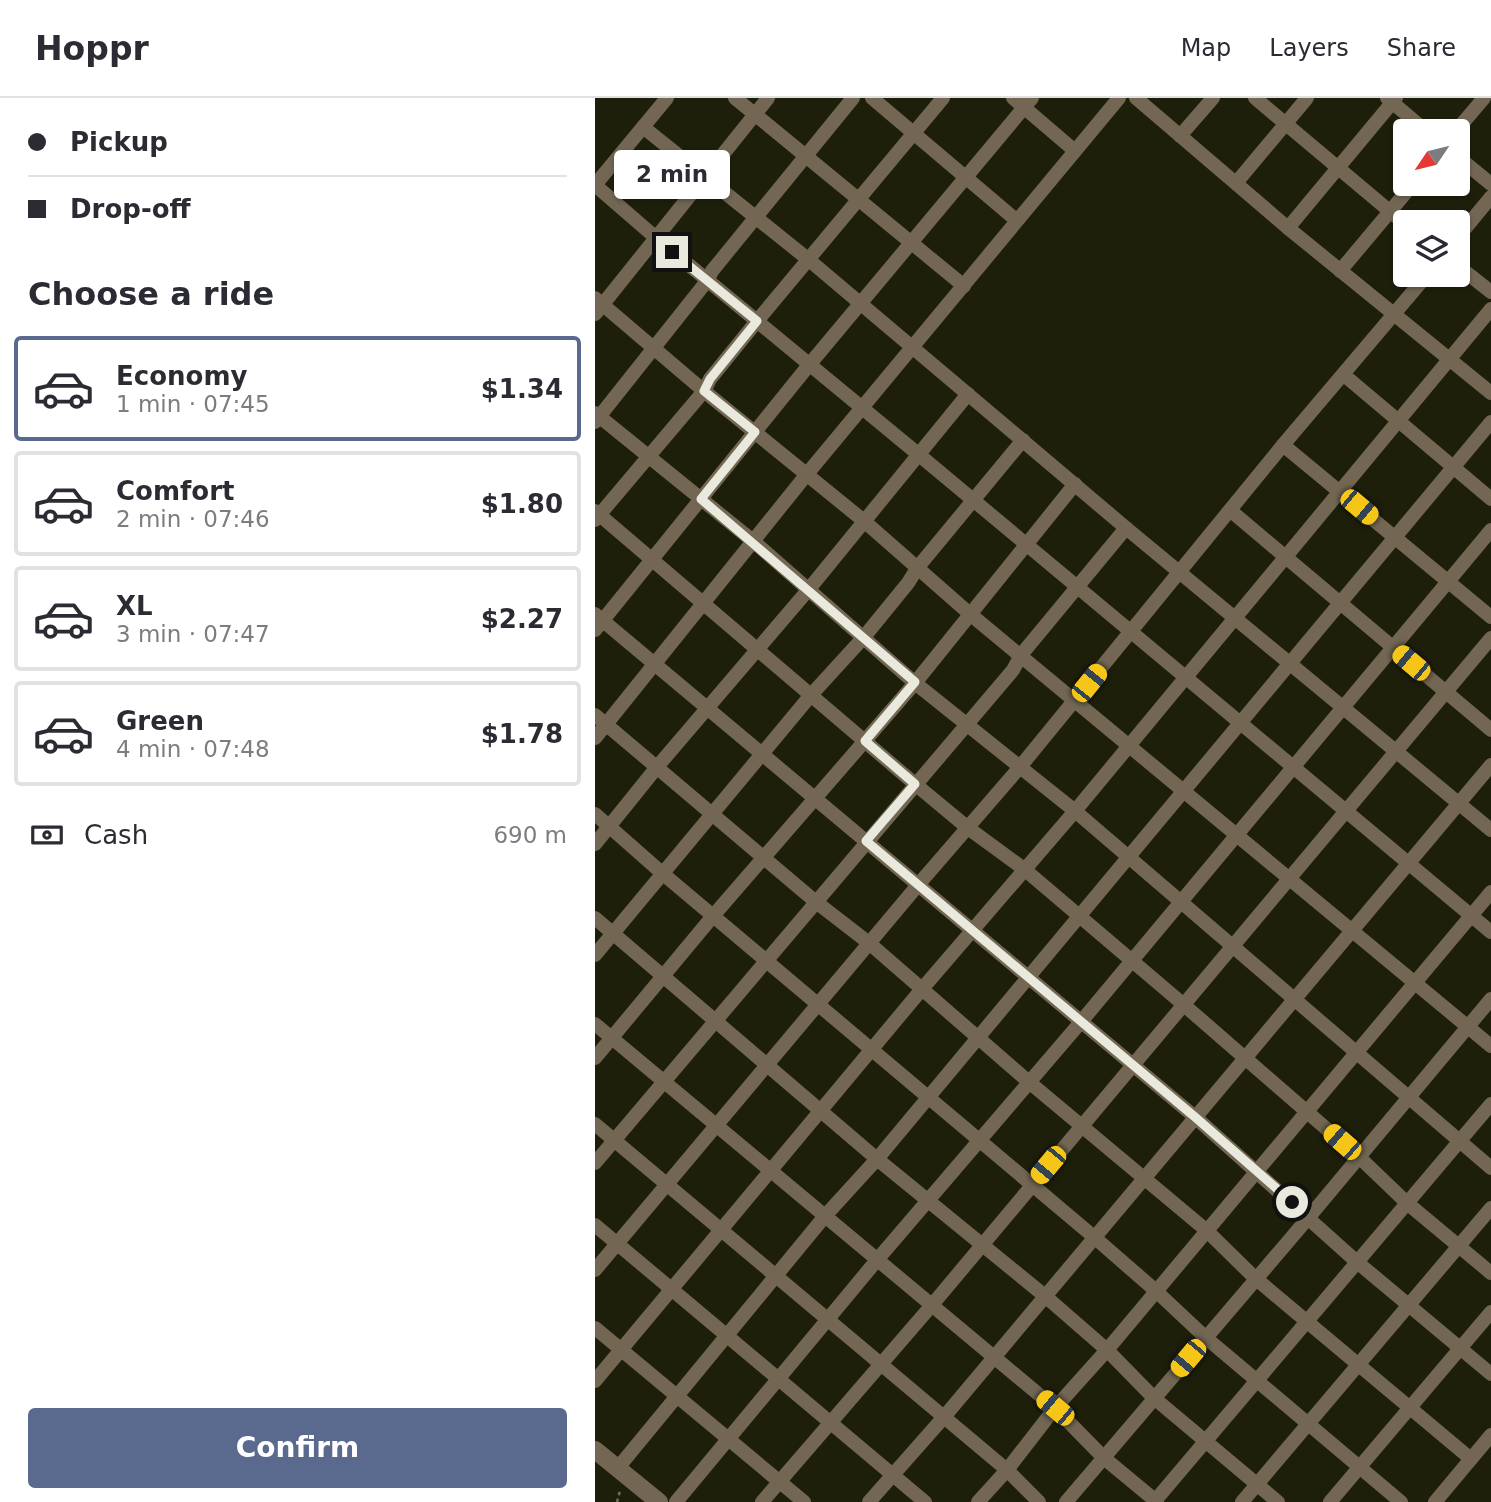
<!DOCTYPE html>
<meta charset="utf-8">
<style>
:root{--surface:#fff;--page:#f7f7f7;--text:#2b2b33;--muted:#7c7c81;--line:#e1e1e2;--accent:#5a6a8e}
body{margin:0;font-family:"DejaVu Sans",sans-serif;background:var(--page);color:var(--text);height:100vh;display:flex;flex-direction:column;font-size:26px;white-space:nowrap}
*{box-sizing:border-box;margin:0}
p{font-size:23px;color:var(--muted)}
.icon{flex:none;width:38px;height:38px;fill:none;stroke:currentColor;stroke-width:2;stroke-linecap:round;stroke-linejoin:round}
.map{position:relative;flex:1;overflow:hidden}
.side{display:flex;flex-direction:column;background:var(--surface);width:595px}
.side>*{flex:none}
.guide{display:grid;align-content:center;height:154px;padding:0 28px;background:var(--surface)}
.needle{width:46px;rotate:235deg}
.controls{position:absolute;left:798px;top:21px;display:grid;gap:14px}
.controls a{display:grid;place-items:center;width:77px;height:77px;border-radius:7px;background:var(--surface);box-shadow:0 2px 5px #0004;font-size:35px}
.end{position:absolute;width:32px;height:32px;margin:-16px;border:9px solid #e9eadd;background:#111;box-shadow:0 0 0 4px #111}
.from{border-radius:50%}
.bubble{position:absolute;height:49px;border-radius:7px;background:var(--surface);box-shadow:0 2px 5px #0004;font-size:23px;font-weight:800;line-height:49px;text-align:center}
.car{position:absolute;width:21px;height:42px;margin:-21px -10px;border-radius:9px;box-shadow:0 0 5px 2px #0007;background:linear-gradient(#f5c518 24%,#345 0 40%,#f5c518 0 76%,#345 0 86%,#f5c518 0)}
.guide b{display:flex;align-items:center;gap:24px;height:66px;font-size:26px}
.guide b+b{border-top:2px solid var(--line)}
.guide i{width:18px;height:18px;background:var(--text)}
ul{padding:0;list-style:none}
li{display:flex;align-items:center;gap:21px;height:105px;margin:0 14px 10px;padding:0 14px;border:4px solid var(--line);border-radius:7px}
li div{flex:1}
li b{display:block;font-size:26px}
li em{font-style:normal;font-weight:800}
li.active{border-color:var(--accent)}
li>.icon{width:63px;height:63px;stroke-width:1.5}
h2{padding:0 28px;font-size:32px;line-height:84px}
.pay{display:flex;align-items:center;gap:18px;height:77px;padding:0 28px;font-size:26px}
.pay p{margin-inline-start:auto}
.action{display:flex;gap:14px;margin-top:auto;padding:14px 28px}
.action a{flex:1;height:80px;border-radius:7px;background:var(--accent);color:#fff;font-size:28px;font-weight:800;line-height:80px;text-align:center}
header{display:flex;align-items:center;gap:42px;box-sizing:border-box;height:98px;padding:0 35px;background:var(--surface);border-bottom:2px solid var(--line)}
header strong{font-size:33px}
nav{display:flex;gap:38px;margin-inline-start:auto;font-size:24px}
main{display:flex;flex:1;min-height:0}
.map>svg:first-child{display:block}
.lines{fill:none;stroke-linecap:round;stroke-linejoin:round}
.path{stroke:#6e6f5e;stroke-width:2.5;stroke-dasharray:3.5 3.5;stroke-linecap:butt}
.minor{stroke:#736754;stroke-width:14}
.tertiary{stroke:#736754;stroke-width:18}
.route{stroke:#e9eadd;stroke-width:9}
</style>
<header>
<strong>Hoppr</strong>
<nav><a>Map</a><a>Layers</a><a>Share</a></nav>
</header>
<main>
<section class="side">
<div class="guide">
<b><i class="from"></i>Pickup</b>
<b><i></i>Drop-off</b>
</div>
<h2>Choose a ride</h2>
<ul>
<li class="active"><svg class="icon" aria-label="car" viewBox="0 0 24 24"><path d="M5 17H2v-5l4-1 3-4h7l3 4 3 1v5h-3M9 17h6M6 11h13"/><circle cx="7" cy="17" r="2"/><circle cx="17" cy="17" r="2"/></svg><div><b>Economy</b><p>1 min · 07:45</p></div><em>$1.34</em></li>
<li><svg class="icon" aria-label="car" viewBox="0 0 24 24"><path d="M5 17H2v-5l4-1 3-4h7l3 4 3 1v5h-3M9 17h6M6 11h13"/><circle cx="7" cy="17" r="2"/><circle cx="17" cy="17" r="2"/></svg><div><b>Comfort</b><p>2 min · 07:46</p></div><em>$1.80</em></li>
<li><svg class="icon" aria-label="car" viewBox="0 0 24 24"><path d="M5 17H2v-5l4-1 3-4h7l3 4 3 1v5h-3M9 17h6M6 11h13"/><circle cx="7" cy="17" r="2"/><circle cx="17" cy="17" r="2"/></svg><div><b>XL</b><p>3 min · 07:47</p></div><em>$2.27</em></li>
<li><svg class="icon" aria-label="car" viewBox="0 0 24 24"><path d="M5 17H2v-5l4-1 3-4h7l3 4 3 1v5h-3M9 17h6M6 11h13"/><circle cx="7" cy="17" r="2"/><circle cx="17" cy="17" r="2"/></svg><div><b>Green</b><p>4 min · 07:48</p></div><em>$1.78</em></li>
</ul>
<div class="pay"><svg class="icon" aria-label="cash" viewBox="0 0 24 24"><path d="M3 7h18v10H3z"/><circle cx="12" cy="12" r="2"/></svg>Cash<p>690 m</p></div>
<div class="action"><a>Confirm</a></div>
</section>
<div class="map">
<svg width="896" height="1404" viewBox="0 0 896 1404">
<rect width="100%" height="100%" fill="#1e1f0b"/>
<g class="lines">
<polyline class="path" points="22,1404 25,1393"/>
<g class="minor">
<polyline points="140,0 369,188"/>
<polyline points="277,0 421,122"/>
<polyline points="418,0 480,53"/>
<polyline points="541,0 693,130 896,295"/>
<polyline points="660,0 810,126"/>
<polyline points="792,0 831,33"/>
<polyline points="48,29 214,162 531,430 896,732"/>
<polyline points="861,33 889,0"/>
<polyline points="585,38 618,0"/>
<polyline points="863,59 896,86"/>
<polyline points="641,85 712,0"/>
<polyline points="0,87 60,139 323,356 896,834"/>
<polyline points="0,87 72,0"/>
<polyline points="693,130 801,0"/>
<polyline points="863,139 896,99"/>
<polyline points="863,168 896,194"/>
<polyline points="745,173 818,86"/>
<polyline points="0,200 109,293 269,423 375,516 896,948"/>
<polyline points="0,216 173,0"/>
<polyline points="749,277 896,401"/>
<polyline points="0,315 158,443 320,585 480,713 896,1070"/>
<polyline points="0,324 112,183 117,173 258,0"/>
<polyline points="688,347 896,519"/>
<polyline points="0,413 320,686 373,730 429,771 589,907 764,1059 812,1105 896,1175"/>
<polyline points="636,413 896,632"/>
<polyline points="0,422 109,293 115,281 162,223 348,0"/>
<polyline points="0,516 600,1019 762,1164 896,1276"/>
<polyline points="0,532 214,267 437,0"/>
<polyline points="0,617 221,804 274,845 434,984 611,1132 660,1180 876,1361"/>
<polyline points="0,640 212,376 524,0"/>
<polyline points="0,716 67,775 499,1139 561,1193 610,1239 806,1404"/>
<polyline points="0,746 62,669 214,491 373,296"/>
<polyline points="0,820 282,1061 450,1198 512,1252 559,1300 683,1404"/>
<polyline points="0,857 216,597 269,539 313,485 323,469 428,342"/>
<polyline points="0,926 460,1310 509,1360 562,1404"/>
<polyline points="0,960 118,818 320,585 480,386"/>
<polyline points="0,1026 412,1372 444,1404"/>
<polyline points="0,1065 418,572 426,557 531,430"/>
<polyline points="0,1127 330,1404"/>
<polyline points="0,1172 323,787 425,669 688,347 832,177"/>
<polyline points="0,1230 209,1404"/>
<polyline points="0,1283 327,891 480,713 896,211"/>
<polyline points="22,1371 230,1118 282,1061 896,324"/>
<polyline points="81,1404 282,1162 485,925 896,432"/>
<polyline points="167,1404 337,1207 896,540"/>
<polyline points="274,1404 349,1319 896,667"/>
<polyline points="383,1404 412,1372 460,1310 512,1252 896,794"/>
<polyline points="471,1404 714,1119 896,901"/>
<polyline points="559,1404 896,1006"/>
<polyline points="647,1404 896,1110"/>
<polyline points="735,1404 896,1214"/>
<polyline points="840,1404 896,1337"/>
</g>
<polyline class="tertiary" points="0,1352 64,1404"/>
</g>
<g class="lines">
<polyline class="route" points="77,154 162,223 115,281 109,293 160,334 106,401 320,584 270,643 320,686 271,743 600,1019 697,1104"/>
</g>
</svg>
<div class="controls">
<a><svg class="needle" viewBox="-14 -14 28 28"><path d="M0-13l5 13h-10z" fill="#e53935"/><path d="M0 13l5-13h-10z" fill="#7c7c81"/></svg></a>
<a><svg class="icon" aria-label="layers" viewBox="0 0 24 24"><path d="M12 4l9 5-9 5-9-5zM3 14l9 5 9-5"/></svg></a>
</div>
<i class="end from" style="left:697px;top:1104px"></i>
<i class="end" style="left:77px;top:154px"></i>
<div class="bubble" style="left:19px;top:52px;width:116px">2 min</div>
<i class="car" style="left:764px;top:409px;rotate:130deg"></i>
<i class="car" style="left:816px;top:565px;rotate:310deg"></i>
<i class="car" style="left:494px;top:585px;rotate:39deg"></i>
<i class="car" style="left:747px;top:1044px;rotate:311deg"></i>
<i class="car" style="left:453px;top:1067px;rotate:220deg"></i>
<i class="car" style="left:593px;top:1260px;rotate:220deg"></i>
<i class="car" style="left:460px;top:1310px;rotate:310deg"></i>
</div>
</main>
